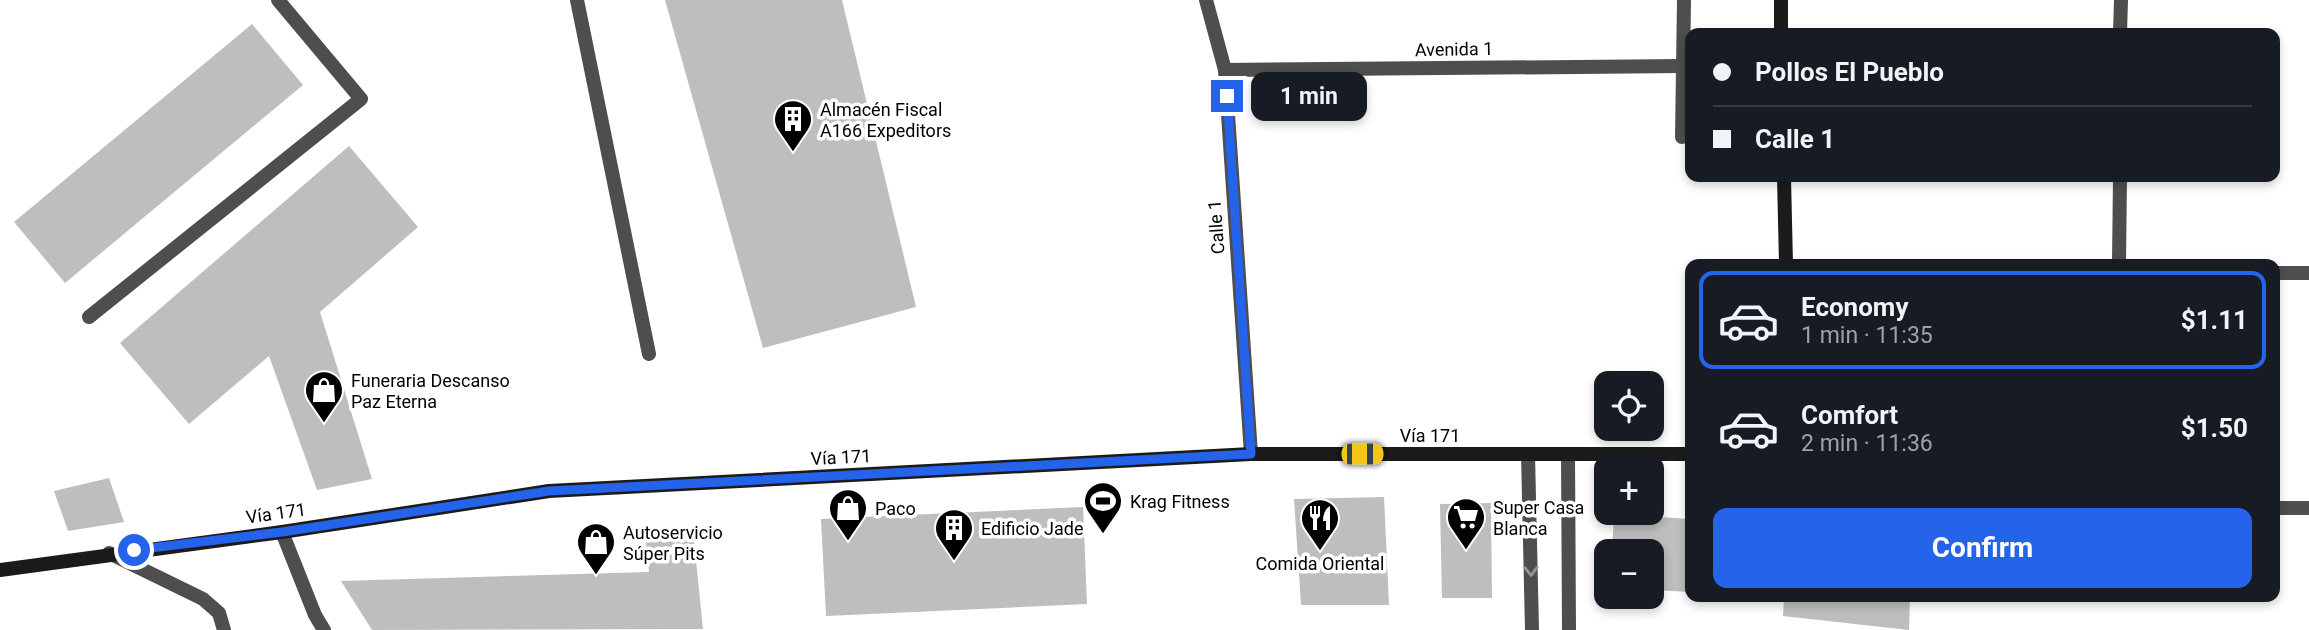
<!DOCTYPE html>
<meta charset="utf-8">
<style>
:root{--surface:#171b24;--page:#242831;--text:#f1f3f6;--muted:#9ea1a6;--line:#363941;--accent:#2563eb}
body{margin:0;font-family:Roboto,sans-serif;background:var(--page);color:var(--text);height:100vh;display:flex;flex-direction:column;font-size:26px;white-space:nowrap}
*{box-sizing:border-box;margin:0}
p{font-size:23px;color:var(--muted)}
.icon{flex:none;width:38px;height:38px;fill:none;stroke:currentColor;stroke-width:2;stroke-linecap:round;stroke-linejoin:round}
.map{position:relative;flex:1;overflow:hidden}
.drawer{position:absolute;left:1685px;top:259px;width:595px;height:343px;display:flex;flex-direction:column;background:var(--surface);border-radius:14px;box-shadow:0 4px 10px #0003}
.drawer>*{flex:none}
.guide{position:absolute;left:1685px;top:28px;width:595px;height:154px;border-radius:14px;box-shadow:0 4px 10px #0003;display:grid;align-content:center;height:154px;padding:0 28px;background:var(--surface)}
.fabs{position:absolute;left:1594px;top:371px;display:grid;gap:14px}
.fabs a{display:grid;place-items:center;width:70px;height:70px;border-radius:14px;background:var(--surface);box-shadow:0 4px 10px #0003;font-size:35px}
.end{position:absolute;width:32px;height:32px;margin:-16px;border:9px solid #2563eb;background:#fff;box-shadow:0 0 0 4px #fff}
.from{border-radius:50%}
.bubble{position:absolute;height:49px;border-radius:14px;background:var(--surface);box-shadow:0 4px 10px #0003;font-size:23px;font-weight:700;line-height:49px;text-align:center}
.car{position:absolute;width:21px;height:42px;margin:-21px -10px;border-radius:9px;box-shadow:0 0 5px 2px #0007;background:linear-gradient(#f5c518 24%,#345 0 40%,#f5c518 0 76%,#345 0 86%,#f5c518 0)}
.guide b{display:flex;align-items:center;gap:24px;height:66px;font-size:26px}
.guide b+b{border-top:2px solid var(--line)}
.guide i{width:18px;height:18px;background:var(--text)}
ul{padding:12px 0 0;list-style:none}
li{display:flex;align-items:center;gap:21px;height:98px;margin:0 14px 10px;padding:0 14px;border:4px solid transparent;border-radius:14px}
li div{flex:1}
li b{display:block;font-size:26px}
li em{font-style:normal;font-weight:700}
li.selected{border-color:var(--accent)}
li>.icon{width:63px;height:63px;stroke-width:1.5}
.action{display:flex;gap:14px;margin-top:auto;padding:14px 28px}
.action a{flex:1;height:80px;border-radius:14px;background:var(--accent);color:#fff;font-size:28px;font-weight:700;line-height:80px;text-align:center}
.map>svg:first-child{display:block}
.building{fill:#bebebe}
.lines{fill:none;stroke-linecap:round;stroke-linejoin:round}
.lane{stroke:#4e4e4e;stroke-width:14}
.street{stroke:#4e4e4e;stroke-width:14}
.secondary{stroke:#1b1b1b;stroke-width:14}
.oneway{stroke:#959595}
.route{stroke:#2563eb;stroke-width:9}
.labels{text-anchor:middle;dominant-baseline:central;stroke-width:7;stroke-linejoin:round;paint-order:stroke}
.street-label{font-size:18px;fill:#000;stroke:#fff}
.poi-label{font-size:18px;fill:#000;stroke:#fff;text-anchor:start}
</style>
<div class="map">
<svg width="2309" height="630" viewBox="0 0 2309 630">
<rect width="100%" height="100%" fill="#fff"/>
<g class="building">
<polygon points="665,0 842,0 916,307 763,348"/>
<polygon points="252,24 303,85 65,283 14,222"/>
<polygon points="349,146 418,227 320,312 372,479 317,490 269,356 189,424 120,343"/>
<polygon points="109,478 124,522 68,531 54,491"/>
<polygon points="1384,497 1389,605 1301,605 1294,499"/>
<polygon points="1491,503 1492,598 1442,598 1440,504"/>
<polygon points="1083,507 1087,604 826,616 821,519"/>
<polygon points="1614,514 1690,519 1690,592 1652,590 1652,551 1612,551"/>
<polygon points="693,531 703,629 372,630 341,581 649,572 645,533"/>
<polygon points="1784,597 1910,597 1909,630 1783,616"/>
</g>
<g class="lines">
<g class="lane">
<polyline points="577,0 649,354"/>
<polyline points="1206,0 1225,70 1251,454"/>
<polyline points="1225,70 1683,66"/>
<polyline points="1682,137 1684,0"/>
<polyline points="89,317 361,99 278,0"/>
<polyline points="109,553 203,599 219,613 224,630"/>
</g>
<g class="street">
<polyline points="2120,33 2121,0"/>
<polyline points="2119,264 2120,177"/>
<polyline points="2275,273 2309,273"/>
<polyline points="1528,454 1532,630"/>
<polyline points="1568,454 1569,630"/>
<polyline points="2275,508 2309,508"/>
<polyline points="282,532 315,615 324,630"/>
</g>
<g class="secondary">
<polyline points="1781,0 1781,33"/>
<polyline points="1784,177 1786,264"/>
<polyline points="0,570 282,532 549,491 1251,454 1690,454"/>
</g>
</g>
<defs><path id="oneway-chevron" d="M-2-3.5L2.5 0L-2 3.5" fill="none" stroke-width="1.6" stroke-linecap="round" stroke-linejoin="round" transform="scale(1.75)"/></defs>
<use class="oneway" href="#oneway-chevron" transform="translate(1531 571) rotate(89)"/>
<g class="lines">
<polyline class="route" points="134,550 282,532 549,491 1251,454 1227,96"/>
</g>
<defs>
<symbol id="building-pin" viewBox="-11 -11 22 30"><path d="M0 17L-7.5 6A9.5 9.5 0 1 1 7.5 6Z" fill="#000" stroke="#fff"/><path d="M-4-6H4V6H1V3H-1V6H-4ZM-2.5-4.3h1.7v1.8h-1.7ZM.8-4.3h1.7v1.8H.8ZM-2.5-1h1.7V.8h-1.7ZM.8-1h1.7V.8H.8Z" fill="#fff"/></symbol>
<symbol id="shop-pin" viewBox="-11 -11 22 30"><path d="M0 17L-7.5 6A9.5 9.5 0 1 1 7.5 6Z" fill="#000" stroke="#fff"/><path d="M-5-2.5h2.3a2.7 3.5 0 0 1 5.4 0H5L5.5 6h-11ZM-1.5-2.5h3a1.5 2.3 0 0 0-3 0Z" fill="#fff"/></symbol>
<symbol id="stadium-pin" viewBox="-11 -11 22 30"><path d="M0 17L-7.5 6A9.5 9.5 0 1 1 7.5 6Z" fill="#000" stroke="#fff"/><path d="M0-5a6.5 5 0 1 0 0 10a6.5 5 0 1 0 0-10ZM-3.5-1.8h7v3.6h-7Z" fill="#fff"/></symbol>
<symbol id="supermarket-pin" viewBox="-11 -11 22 30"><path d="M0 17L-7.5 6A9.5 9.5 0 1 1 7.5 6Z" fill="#000" stroke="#fff"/><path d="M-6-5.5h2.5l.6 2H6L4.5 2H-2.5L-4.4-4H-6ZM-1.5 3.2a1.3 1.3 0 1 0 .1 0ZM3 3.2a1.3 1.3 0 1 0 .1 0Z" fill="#fff"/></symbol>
<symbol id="restaurant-pin" viewBox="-11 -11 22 30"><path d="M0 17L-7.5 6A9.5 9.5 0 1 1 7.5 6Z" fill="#000" stroke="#fff"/><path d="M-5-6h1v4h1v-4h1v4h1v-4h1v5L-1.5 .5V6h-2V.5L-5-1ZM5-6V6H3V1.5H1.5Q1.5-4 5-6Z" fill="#fff"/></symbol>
</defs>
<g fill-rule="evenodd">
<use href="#building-pin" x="771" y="97" width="44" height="60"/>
<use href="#shop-pin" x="302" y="368" width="44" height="60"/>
<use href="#stadium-pin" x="1081" y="479" width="44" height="60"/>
<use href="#shop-pin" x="826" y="486" width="44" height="60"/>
<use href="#supermarket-pin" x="1444" y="495" width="44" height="60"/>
<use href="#restaurant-pin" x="1298" y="496" width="44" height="60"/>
<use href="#building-pin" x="932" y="506" width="44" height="60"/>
<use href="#shop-pin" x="574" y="520" width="44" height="60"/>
</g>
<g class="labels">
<g class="street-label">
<text transform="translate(1454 49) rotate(-1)">Avenida 1</text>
<text transform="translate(1216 227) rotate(-94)">Calle 1</text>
<text x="1430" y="435">Vía 171</text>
<text transform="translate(841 457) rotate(-3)">Vía 171</text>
<text transform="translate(276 513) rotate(-8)">Vía 171</text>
</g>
<g class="poi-label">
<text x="820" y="109">Almacén Fiscal<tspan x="820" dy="21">A166 Expeditors</tspan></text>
<text x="351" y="380">Funeraria Descanso<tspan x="351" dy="21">Paz Eterna</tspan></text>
<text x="1130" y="501">Krag Fitness</text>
<text x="1493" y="507">Super Casa<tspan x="1493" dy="21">Blanca</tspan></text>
<text x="875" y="508">Paco</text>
<text x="981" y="528">Edificio Jade</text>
<text x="623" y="532">Autoservicio<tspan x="623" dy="21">Súper Pits</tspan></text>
<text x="1320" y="563" text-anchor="middle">Comida Oriental</text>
</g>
</g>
</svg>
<div class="fabs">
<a><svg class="icon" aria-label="locate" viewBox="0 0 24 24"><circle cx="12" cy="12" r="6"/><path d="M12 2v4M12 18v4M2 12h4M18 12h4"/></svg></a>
<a>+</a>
<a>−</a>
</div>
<i class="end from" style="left:134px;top:550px"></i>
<i class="end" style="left:1227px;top:96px"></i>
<div class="bubble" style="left:1251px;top:72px;width:116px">1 min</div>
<i class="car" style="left:1362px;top:454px;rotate:90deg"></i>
<div class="guide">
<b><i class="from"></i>Pollos El Pueblo</b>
<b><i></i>Calle 1</b>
</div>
<section class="drawer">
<ul>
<li class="selected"><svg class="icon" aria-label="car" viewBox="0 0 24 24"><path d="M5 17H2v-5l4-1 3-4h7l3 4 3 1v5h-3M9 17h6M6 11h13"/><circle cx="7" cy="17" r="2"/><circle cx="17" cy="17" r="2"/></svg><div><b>Economy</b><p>1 min · 11:35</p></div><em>$1.11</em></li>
<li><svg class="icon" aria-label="car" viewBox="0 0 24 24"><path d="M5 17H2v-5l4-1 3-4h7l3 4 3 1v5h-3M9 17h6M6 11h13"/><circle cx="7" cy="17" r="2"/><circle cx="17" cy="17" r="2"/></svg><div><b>Comfort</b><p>2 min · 11:36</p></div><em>$1.50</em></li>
</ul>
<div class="action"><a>Confirm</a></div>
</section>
</div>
